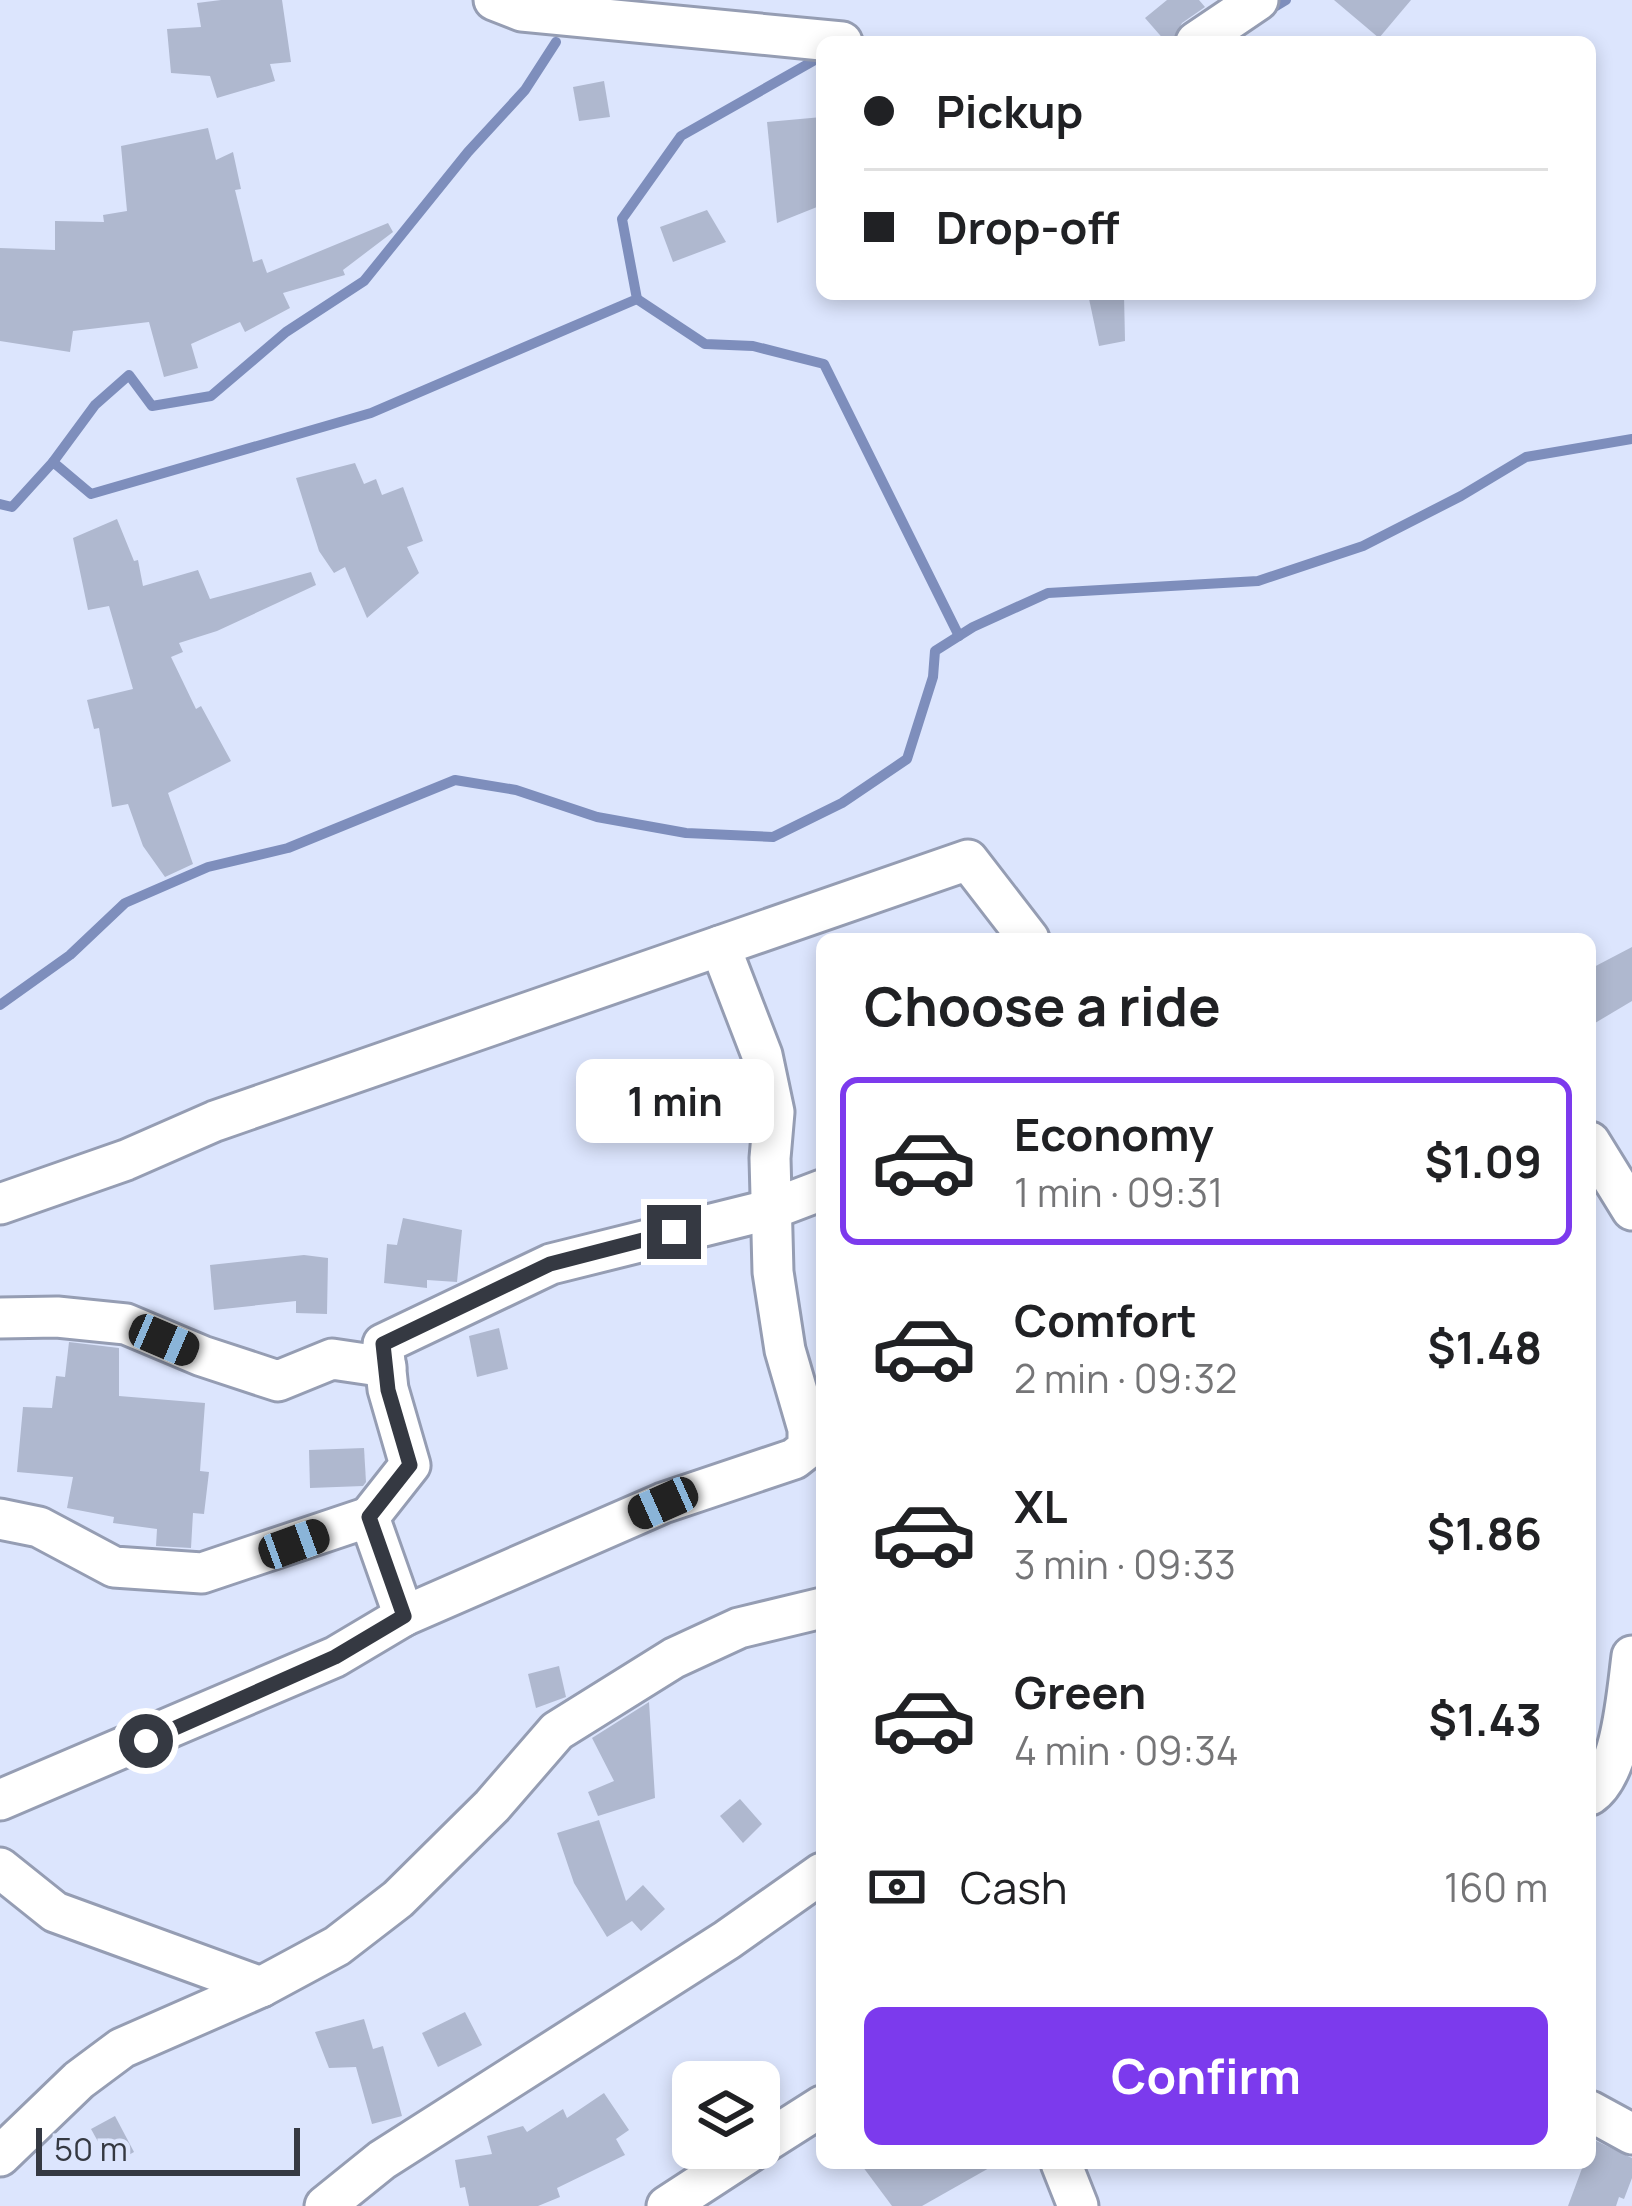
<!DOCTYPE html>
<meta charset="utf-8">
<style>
:root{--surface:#fff;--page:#f2f2f2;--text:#202124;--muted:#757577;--line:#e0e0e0;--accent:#7c3aed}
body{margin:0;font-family:Manrope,sans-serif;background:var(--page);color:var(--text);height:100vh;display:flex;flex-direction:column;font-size:45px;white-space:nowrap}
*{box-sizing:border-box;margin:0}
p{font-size:39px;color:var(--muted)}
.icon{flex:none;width:66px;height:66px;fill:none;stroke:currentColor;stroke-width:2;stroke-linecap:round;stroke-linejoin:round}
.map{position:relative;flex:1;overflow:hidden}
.details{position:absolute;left:816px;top:933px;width:780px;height:1236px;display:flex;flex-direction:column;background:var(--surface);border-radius:18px;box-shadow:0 6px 18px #0003}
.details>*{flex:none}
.hud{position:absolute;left:816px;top:36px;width:780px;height:264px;border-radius:18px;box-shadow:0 6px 18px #0003;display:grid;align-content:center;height:264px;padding:0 48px;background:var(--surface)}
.buttons{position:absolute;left:672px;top:2061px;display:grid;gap:24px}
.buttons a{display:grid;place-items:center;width:108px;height:108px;border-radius:18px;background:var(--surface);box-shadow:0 6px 18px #0003;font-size:60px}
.scale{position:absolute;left:36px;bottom:30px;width:264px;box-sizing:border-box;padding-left:12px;border:6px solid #353942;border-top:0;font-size:33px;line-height:42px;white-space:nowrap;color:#353942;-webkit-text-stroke:9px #dce5fd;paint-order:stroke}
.end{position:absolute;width:54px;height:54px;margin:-27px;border:15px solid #353942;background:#fff;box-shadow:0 0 0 6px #fff}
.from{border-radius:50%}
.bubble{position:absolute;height:84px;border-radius:18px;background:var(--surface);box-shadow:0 6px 18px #0003;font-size:39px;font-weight:700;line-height:84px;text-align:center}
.car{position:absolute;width:36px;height:72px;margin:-36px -18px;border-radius:15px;box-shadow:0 0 9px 3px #0007;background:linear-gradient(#222 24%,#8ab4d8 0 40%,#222 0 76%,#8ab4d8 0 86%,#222 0)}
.hud b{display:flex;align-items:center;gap:42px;height:114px;font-size:45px}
.hud b+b{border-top:3px solid var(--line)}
.hud i{width:30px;height:30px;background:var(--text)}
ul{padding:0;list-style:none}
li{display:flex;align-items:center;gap:36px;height:168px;margin:0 24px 18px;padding:0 24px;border:6px solid transparent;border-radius:18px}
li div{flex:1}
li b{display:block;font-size:45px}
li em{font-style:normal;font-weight:700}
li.active{border-color:var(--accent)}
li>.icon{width:108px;height:108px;stroke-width:1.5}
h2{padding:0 48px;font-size:54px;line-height:144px}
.pay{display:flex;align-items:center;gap:30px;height:132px;padding:0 48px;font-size:45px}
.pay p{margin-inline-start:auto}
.button{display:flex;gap:24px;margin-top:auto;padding:24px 48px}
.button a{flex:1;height:138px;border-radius:18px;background:var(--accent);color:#fff;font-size:48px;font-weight:700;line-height:138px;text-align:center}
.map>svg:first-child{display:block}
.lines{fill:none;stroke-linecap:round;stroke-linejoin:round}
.stream{stroke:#7e8ebc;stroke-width:10}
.building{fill:#afb8cf}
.minor-casing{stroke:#959db3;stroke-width:45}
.minor{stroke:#fff;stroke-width:39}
.route{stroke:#353942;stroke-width:15}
</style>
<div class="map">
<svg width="1632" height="2206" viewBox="0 0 1632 2206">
<rect width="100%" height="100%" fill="#dce5fd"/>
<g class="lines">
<g class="stream">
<polyline points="1266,12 1286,0"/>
<polyline points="637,299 705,344 753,346 824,364 959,636"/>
<polyline points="53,462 95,405 129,375 152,406 211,396 286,332 364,281 468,152 525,90 556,42"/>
<polyline points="0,504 12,507 53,462 91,494 371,413 637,299 622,219 681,136 822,56"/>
<polyline points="0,1005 70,955 125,903 208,867 288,848 455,780 516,790 597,817 686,833 773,837 842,803 907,759 933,677 935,651 973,627 1048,593 1258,581 1363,546 1461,496 1526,457 1632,439"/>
</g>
</g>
<g class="building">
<polygon points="221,0 282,0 291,62 270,64 275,81 217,98 210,76 171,73 167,29 201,27 197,3"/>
<polygon points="1167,0 1199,0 1205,7 1182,23 1172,42 1166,42 1145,18"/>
<polygon points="1334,0 1411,0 1379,38"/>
<polygon points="604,81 610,117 579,121 573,87"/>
<polygon points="822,117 822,205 777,223 767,122"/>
<polygon points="208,128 216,160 233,152 241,189 235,190 253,262 262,259 267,273 388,223 393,232 343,270 345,275 283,293 290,308 245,332 240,322 191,344 198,368 164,377 149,322 73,331 70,352 0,341 0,248 55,250 55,221 104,222 103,215 127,211 121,146"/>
<polygon points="707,210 726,242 673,262 660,227"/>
<polygon points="1088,294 1124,294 1125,341 1099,346"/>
<polygon points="355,463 364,484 376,479 382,495 403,487 423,541 407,547 419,573 367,618 345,567 334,573 319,551 296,478"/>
<polygon points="117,519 134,561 138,560 143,586 198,570 210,599 311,572 316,585 217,631 179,643 183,652 171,657 196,709 201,706 231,761 168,793 193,864 165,877 143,846 128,804 112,807 99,728 94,729 87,700 133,689 109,606 88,610 73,538"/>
<polygon points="1632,947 1632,1001 1590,1026 1590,969"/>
<polygon points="403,1218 462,1230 457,1282 427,1280 427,1288 384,1283 387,1244 397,1245"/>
<polygon points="304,1255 328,1258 327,1314 296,1313 296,1301 214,1310 210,1265"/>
<polygon points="499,1328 508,1369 477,1377 469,1336"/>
<polygon points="69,1342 119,1348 119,1396 205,1403 200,1471 209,1472 204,1514 193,1513 191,1548 156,1546 157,1529 113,1523 114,1517 67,1508 73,1477 17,1472 23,1407 52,1408 56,1376 65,1377"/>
<polygon points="364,1448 366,1482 363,1486 310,1488 309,1450"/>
<polygon points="559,1666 566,1697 536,1708 528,1674"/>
<polygon points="649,1702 655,1798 598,1816 588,1792 614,1781 592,1738"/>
<polygon points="740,1799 762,1824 743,1843 720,1816"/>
<polygon points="599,1820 626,1901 643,1885 665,1909 641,1931 632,1921 607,1937 574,1883 557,1833"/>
<polygon points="465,2012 482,2045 438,2067 422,2033"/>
<polygon points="364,2019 373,2049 383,2046 402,2116 372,2124 356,2067 329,2068 315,2032"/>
<polygon points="604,2093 629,2130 616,2139 625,2155 557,2188 560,2197 538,2206 469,2206 465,2187 460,2188 455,2160 492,2154 487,2136 523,2126 527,2132 563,2109 567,2118"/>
<polygon points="115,2116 134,2152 111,2165 91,2129"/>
<polygon points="1590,2138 1632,2158 1632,2178 1624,2199 1619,2197 1616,2206 1568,2206 1584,2163 1590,2163"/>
<polygon points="860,2163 998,2163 922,2206 892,2206"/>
</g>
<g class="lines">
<defs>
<g id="minor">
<polyline points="494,0 522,11 842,42"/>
<polyline points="1196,42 1258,0"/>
<polyline points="1590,1142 1632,1210"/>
<polyline points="0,1204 126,1160 215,1121 968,860 1029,939"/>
<polyline points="0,1318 57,1317 126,1324 202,1356 278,1381 332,1359 386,1367"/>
<polyline points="369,1517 410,1465 388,1389 383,1344 551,1264 772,1209 822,1190"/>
<polyline points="0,1519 39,1527 114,1567 202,1573 369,1517 404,1616"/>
<path d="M 1590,1795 C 1622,1773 1627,1694 1632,1656"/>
<polyline points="0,1800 335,1657 404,1616 663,1503 794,1459 808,1448 808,1429 785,1350 773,1272 770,1158 774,1112 762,1055 720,946"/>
<polyline points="0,1868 55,1912 261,1987"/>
<polyline points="1590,2111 1632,2134"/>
<polyline points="759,2146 822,2106"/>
<polyline points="0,2156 79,2080 122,2048 261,1987 337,1946 398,1899 492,1806 557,1731 674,1658 739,1628 822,1608"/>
<polyline points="1061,2163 1078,2206"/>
<polyline points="325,2206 382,2160 727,1940 822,1873"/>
<polyline points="667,2206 756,2148"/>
</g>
</defs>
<use href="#minor" class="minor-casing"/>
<use href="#minor" class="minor"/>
</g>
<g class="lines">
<polyline class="route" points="146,1741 335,1657 404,1616 369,1517 410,1465 388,1390 383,1344 550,1264 674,1232"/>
</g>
</svg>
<div class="buttons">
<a><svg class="icon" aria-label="layers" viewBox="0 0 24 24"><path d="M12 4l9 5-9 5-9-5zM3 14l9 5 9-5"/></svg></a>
</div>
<div class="scale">50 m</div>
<i class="end from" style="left:146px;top:1741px"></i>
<i class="end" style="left:674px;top:1232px"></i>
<div class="bubble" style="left:576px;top:1059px;width:198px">1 min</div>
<i class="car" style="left:164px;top:1340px;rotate:113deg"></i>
<i class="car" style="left:663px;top:1503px;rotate:246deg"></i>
<i class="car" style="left:294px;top:1544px;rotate:70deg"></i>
<div class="hud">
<b><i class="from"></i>Pickup</b>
<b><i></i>Drop-off</b>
</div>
<section class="details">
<h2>Choose a ride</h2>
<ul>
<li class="active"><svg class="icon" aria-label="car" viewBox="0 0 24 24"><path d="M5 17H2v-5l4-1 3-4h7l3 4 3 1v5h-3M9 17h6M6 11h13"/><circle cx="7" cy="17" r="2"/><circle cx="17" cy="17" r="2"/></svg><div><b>Economy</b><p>1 min · 09:31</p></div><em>$1.09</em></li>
<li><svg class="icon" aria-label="car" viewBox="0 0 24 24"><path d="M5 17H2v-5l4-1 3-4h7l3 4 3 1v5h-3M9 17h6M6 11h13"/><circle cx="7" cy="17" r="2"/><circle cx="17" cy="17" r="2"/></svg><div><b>Comfort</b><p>2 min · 09:32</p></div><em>$1.48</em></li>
<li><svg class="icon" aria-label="car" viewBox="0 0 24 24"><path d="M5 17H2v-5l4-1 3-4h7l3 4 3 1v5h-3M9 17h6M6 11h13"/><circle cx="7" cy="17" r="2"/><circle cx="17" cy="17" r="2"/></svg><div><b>XL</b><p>3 min · 09:33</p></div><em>$1.86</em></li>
<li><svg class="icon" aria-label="car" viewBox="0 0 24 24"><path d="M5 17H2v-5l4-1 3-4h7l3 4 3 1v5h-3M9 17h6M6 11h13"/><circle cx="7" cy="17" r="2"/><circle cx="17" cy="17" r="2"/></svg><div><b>Green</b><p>4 min · 09:34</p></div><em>$1.43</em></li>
</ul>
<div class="pay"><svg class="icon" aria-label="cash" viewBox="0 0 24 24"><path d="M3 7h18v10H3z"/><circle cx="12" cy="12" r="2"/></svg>Cash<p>160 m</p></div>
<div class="button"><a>Confirm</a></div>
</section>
</div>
